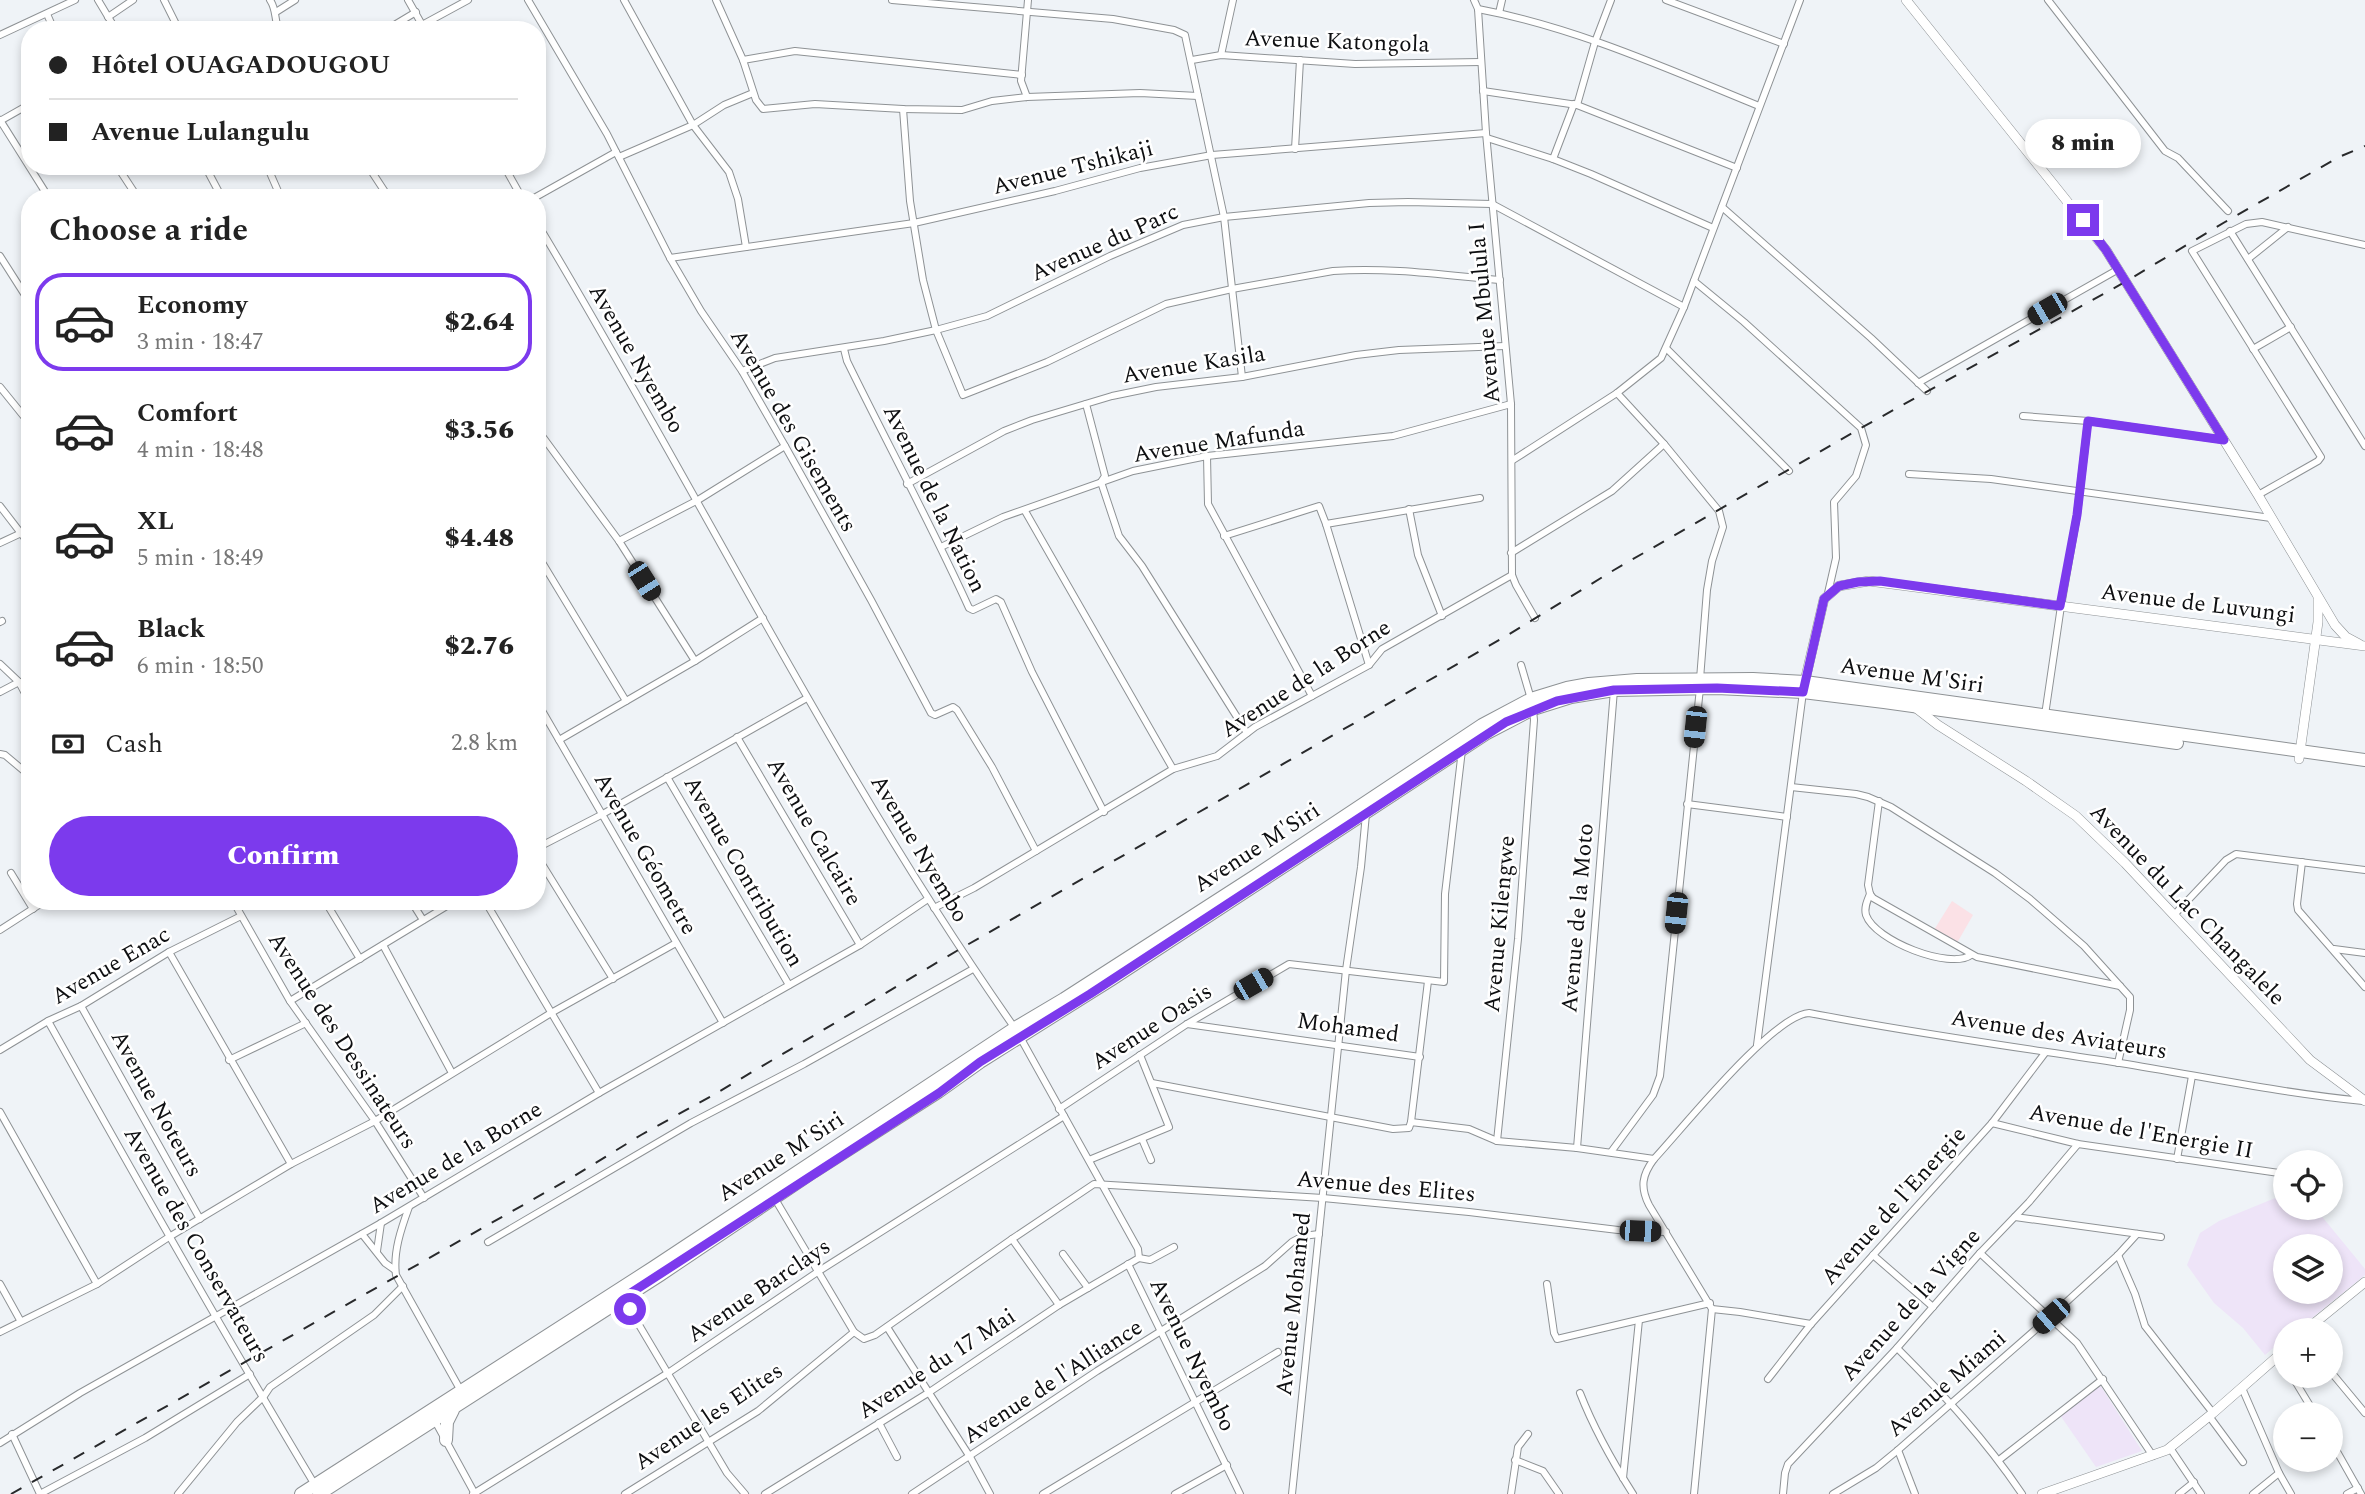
<!DOCTYPE html>
<meta charset="utf-8">
<style>
:root{--surface:#fff;--page:#f2f2f2;--text:#222;--muted:#767676;--line:#e0e0e0;--accent:#7c3aed}
body{margin:0;font-family:Spectral,serif;background:var(--page);color:var(--text);height:100vh;display:flex;flex-direction:column;font-size:26px;white-space:nowrap}
*{box-sizing:border-box;margin:0}
p{font-size:23px;color:var(--muted)}
.icon{flex:none;width:38px;height:38px;fill:none;stroke:currentColor;stroke-width:2;stroke-linecap:round;stroke-linejoin:round}
.map{position:relative;flex:1;overflow:hidden}
.details{position:absolute;left:21px;top:189px;width:525px;height:721px;display:flex;flex-direction:column;background:var(--surface);border-radius:28px;box-shadow:0 4px 10px #0003}
.details>*{flex:none}
.top-card{position:absolute;left:21px;top:21px;width:525px;height:154px;border-radius:28px;box-shadow:0 4px 10px #0003;display:grid;align-content:center;height:154px;padding:0 28px;background:var(--surface)}
.tools{position:absolute;left:2273px;top:1150px;display:grid;gap:14px}
.tools a{display:grid;place-items:center;width:70px;height:70px;border-radius:50%;background:var(--surface);box-shadow:0 4px 10px #0003;font-size:35px}
.end{position:absolute;width:32px;height:32px;margin:-16px;border:9px solid #7c3aed;background:#fff;box-shadow:0 0 0 4px #fff}
.from{border-radius:50%}
.bubble{position:absolute;height:49px;border-radius:24px;background:var(--surface);box-shadow:0 4px 10px #0003;font-size:23px;font-weight:800;line-height:49px;text-align:center}
.car{position:absolute;width:21px;height:42px;margin:-21px -10px;border-radius:9px;box-shadow:0 0 5px 2px #0007;background:linear-gradient(#222 24%,#8ab4d8 0 40%,#222 0 76%,#8ab4d8 0 86%,#222 0)}
.top-card b{display:flex;align-items:center;gap:24px;height:66px;font-size:26px}
.top-card b+b{border-top:2px solid var(--line)}
.top-card i{width:18px;height:18px;background:var(--text)}
ul{padding:0;list-style:none}
li{display:flex;align-items:center;gap:21px;height:98px;margin:0 14px 10px;padding:0 14px;border:4px solid transparent;border-radius:28px}
li div{flex:1}
li b{display:block;font-size:26px}
li em{font-style:normal;font-weight:800}
li.active{border-color:var(--accent)}
li>.icon{width:63px;height:63px;stroke-width:1.5}
h2{padding:0 28px;font-size:32px;line-height:84px}
.pay{display:flex;align-items:center;gap:18px;height:77px;padding:0 28px;font-size:26px}
.pay p{margin-inline-start:auto}
.button{display:flex;gap:14px;margin-top:auto;padding:14px 28px}
.button a{flex:1;height:80px;border-radius:42px;background:var(--accent);color:#fff;font-size:28px;font-weight:800;line-height:80px;text-align:center}
.map>svg:first-child{display:block}
.education{fill:#eee4f8;fill-rule:evenodd}
.medical{fill:#fbe1e6}
.lines{fill:none;stroke-linecap:round;stroke-linejoin:round}
.street-casing{stroke:#8e9295;stroke-width:8}
.secondary-casing{stroke:#8e9295;stroke-width:10}
.highway-casing{stroke:#8e9295;stroke-width:14}
.street{stroke:#fff;stroke-width:6}
.secondary{stroke:#fff;stroke-width:9}
.highway{stroke:#fff;stroke-width:12}
.rail{stroke:#28292b;stroke-width:2;stroke-dasharray:12 12;stroke-linecap:butt}
.route{stroke:#7c3aed;stroke-width:9}
.labels{text-anchor:middle;dominant-baseline:central;stroke-width:5;stroke-linejoin:round;paint-order:stroke}
.street-label{font-size:23px;fill:#0e0f11;stroke:#fff}
</style>
<div class="map">
<svg width="2365" height="1494" viewBox="0 0 2365 1494">
<rect width="100%" height="100%" fill="#eff3f7"/>
<g class="education">
<path d="M 2285,1194 L 2286,1208 L 2315,1208 L 2365,1269 L 2365,1275 L 2297,1330 L 2286,1330 L 2285,1338 L 2265,1355 L 2243,1328 L 2214,1303 L 2187,1265 L 2200,1233 L 2219,1221 ZM 2286,1246 L 2331,1246 L 2331,1292 L 2286,1292 Z"/>
<polygon points="2100,1385 2142,1451 2096,1467 2060,1415"/>
</g>
<polygon class="medical" points="1952,901 1973,915 1957,943 1934,930"/>
<g class="lines">
<defs>
<g id="street">
<polyline points="98,0 116,30"/>
<polyline points="164,0 179,30"/>
<path d="M 270,0 C 277,10 274,20 279,30"/>
<polyline points="408,0 425,30"/>
<polyline points="528,0 607,134 670,258 701,311 742,371 785,446 871,600 931,713 935,715 953,707 957,710 992,767 1036,851"/>
<polyline points="624,0 693,125 729,172 738,199 746,247"/>
<polyline points="716,0 743,60 756,100 763,109 815,104 903,109 962,110 992,101 1027,97 1140,93 1198,96"/>
<polyline points="892,0 1113,19 1174,30 1185,35 1224,217 1242,377"/>
<polyline points="1474,0 1478,9 1486,133 1511,404 1512,575 1516,585 1535,618"/>
<polyline points="1666,0 1784,44"/>
<polyline points="2048,0 2165,151 2178,158 2228,211"/>
<path d="M 1478,9 C 1575,27 1668,69 1759,106"/>
<polyline points="276,12 295,0"/>
<polyline points="1499,13 1502,0"/>
<polyline points="47,14 54,30"/>
<polyline points="108,17 133,0"/>
<polyline points="422,25 468,0"/>
<polyline points="386,30 416,12"/>
<polyline points="0,35 75,0"/>
<polyline points="1221,55 1233,0"/>
<polyline points="743,60 795,51 1022,75"/>
<polyline points="1192,60 1221,55 1355,64 1481,62"/>
<polyline points="1483,91 1577,105 1737,168"/>
<polyline points="1027,97 1021,81 1028,0"/>
<polyline points="1577,105 1595,42 1611,0"/>
<path d="M 903,109 L 910,201 L 923,280 L 936,330 L 963,395 L 1047,362 L 1166,304 L 1232,289 L 1333,271 C 1389,267 1444,275 1500,280"/>
<polyline points="0,120 49,198"/>
<polyline points="0,121 30,104"/>
<polyline points="1487,138 1553,159 1591,174 1713,228"/>
<polyline points="1295,149 1300,60"/>
<polyline points="619,157 693,125 724,105 753,93"/>
<polyline points="1553,159 1574,104"/>
<polyline points="117,166 138,198"/>
<polyline points="205,166 222,198"/>
<polyline points="267,166 281,198"/>
<polyline points="368,166 389,198"/>
<polyline points="504,166 522,198"/>
<polyline points="534,198 616,152"/>
<polyline points="1722,207 1871,338 1927,391"/>
<path d="M 537,223 C 698,490 835,772 1014,1027"/>
<polyline points="2230,231 2365,446"/>
<polyline points="0,256 30,303"/>
<polyline points="670,258 914,223 1055,191 1140,168 1212,155 1486,133"/>
<polyline points="2248,259 2288,227"/>
<polyline points="1694,281 1744,322 1861,428 1866,445 1856,476 1834,502 1836,558 1828,593"/>
<polyline points="1666,348 1789,471"/>
<path d="M 844,349 L 847,361 C 887,443 931,524 969,608 L 973,610 L 996,599 L 1001,602 L 1032,672 L 1104,812"/>
<polyline points="2253,349 2291,327"/>
<polyline points="742,371 775,358 884,341 936,330 987,316 1110,256 1183,225 1224,217 1369,203 1408,202 1492,204 1684,307"/>
<polyline points="1918,383 2117,270"/>
<polyline points="0,387 30,424"/>
<polyline points="1617,393 1664,444 1719,511 1723,527 1712,561 1707,590 1700,679"/>
<polyline points="1086,404 1105,476 1101,482 1119,536 1142,566 1247,733"/>
<polyline points="2023,416 2088,421 2224,440"/>
<polyline points="537,429 619,541 695,661"/>
<polyline points="1207,456 1208,504 1312,696"/>
<polyline points="1513,460 1617,393 1661,358 1684,307 1800,0"/>
<polyline points="1909,474 1991,479 2271,518"/>
<polyline points="907,484 1004,431 1032,420 1112,396 1156,387 1242,377 1356,355 1399,350 1505,346"/>
<polyline points="2258,495 2318,461 2321,457 2192,251 2246,224 2262,222 2365,245"/>
<polyline points="0,506 30,545"/>
<polyline points="1409,509 1418,555 1442,616"/>
<polyline points="1025,511 1173,769"/>
<polyline points="1326,524 1480,498"/>
<polyline points="1224,536 1319,506 1326,524 1369,665"/>
<polyline points="619,541 698,500 785,446"/>
<polyline points="0,543 30,529"/>
<polyline points="941,547 1003,517 1133,471 1207,456 1393,436 1511,404"/>
<polyline points="1511,553 1612,491 1664,444"/>
<polyline points="537,554 626,701"/>
<polyline points="0,622 2,621"/>
<polyline points="0,664 19,682"/>
<polyline points="1521,665 1531,699"/>
<polyline points="0,692 19,682 30,703"/>
<polyline points="537,702 723,1023"/>
<polyline points="2045,715 2061,606 2077,515 2088,421"/>
<polyline points="737,737 860,945"/>
<polyline points="559,740 695,661 763,618"/>
<polyline points="0,754 5,755 30,776"/>
<polyline points="667,777 789,985"/>
<polyline points="1791,787 1856,794 1868,797 1891,807 1995,873 2030,899 2084,946 2130,997 2130,1010 2118,1063"/>
<polyline points="1879,801 1868,885 1870,894 1873,898 1977,957 2120,986"/>
<polyline points="1687,804 1787,817"/>
<polyline points="537,848 601,815 807,698"/>
<polyline points="537,856 613,979"/>
<polyline points="2302,862 2297,904 2298,910 2365,987"/>
<polyline points="11,873 33,909"/>
<path d="M 1870,894 C 1867,901 1864,908 1866,915 C 1875,941 1950,970 1971,955"/>
<polyline points="233,901 290,1001 375,1121 424,1198"/>
<polyline points="325,901 360,959"/>
<polyline points="411,901 423,920"/>
<polyline points="485,901 599,1093"/>
<polyline points="934,908 974,888 1173,769 1217,756 1255,727 1369,665 1382,649 1512,575"/>
<polyline points="2174,915 2226,860 2236,854 2365,870"/>
<polyline points="0,930 45,901"/>
<polyline points="383,945 452,1073"/>
<polyline points="2334,949 2365,953"/>
<polyline points="169,952 291,1164"/>
<polyline points="290,1001 455,901"/>
<polyline points="81,1006 200,1219"/>
<path d="M 48,1021 C 135,1177 223,1332 315,1485"/>
<polyline points="1187,1024 1420,1057"/>
<polyline points="1757,1045 1803,692"/>
<polyline points="0,1050 48,1021 81,1006 169,952 241,916"/>
<polyline points="229,1060 306,1023"/>
<polyline points="1152,1083 1393,1129 1409,1128 1411,1122 1469,1129 1497,1141 1577,1148 1654,1159"/>
<polyline points="1059,1109 1187,1024 1289,964 1444,982 1445,894 1462,750"/>
<polyline points="0,1112 97,1284"/>
<polyline points="1411,1122 1428,981"/>
<polyline points="1992,1123 2078,1144 2286,1174"/>
<polyline points="1142,1139 1151,1160"/>
<polyline points="1497,1141 1518,939 1534,720 1533,710"/>
<polyline points="1577,1148 1614,690"/>
<polyline points="1611,1152 1653,1095 1660,1076 1700,688"/>
<polyline points="2177,1159 2192,1076"/>
<polyline points="1089,1160 1169,1127 1140,1055"/>
<path d="M 409,1207 C 401,1229 393,1252 396,1275 L 461,1391"/>
<polyline points="2015,1217 2161,1237"/>
<polyline points="362,1234 385,1263 395,1270"/>
<polyline points="1012,1239 1059,1305"/>
<polyline points="488,1242 691,1123 804,1064 973,969"/>
<polyline points="377,1251 381,1223"/>
<polyline points="1980,1253 2077,1343 2153,1456"/>
<polyline points="1063,1254 1088,1288"/>
<polyline points="1873,1255 1933,1307"/>
<polyline points="2118,1255 2135,1294 2145,1326 2213,1413"/>
<polyline points="1139,1258 1150,1260 1174,1247"/>
<polyline points="1128,1264 1240,1494"/>
<polyline points="0,1284 20,1320"/>
<polyline points="1547,1284 1554,1333 1557,1339 1710,1303"/>
<polyline points="623,1298 727,1473 745,1494"/>
<polyline points="1712,1309 1740,1312 1811,1324"/>
<polyline points="887,1327 970,1457 990,1494"/>
<polyline points="0,1332 97,1284 169,1237 291,1164 375,1121 551,1013 676,943"/>
<polyline points="854,1332 864,1339 875,1335 1012,1239 1094,1184 1323,1198 1469,1212 1618,1230 1666,1232"/>
<path d="M 1897,1348 C 1944,1395 1985,1439 2022,1494"/>
<polyline points="2331,1372 2365,1413"/>
<polyline points="2292,1376 2315,1414"/>
<polyline points="1768,1379 1811,1324 1992,1123 2045,1053"/>
<polyline points="2242,1388 2279,1473 2291,1494"/>
<path d="M 1580,1393 C 1594,1429 1612,1461 1633,1494"/>
<polyline points="2209,1416 2243,1462"/>
<polyline points="434,1419 475,1494"/>
<polyline points="879,1423 897,1457"/>
<polyline points="12,1434 40,1494"/>
<polyline points="2331,1441 2361,1494"/>
<polyline points="0,1443 80,1393 381,1223 599,1093 860,945 928,899"/>
<polyline points="2170,1448 2201,1494"/>
<polyline points="1898,1450 1915,1494"/>
<polyline points="1515,1460 1543,1471 1559,1494"/>
<polyline points="1999,1460 2103,1379"/>
<polyline points="1623,1478 1639,1320"/>
<polyline points="40,1494 145,1438 250,1374"/>
<polyline points="178,1494 237,1422 264,1396 270,1387 374,1315 403,1286"/>
<polyline points="473,1494 668,1373 819,1271 1064,1116"/>
<polyline points="625,1494 758,1411 854,1332 775,1199"/>
<polyline points="765,1494 928,1393 1059,1305 1139,1258 1138,1249 1020,1037"/>
<polyline points="912,1494 1097,1371 1265,1266 1292,1242 1303,1236 1319,1234"/>
<polyline points="1043,1494 1278,1352"/>
<polyline points="1175,1494 1227,1465"/>
<polyline points="1292,1494 1346,970 1361,867 1366,814"/>
<polyline points="1511,1494 1518,1447 1528,1434"/>
<path d="M 1694,1494 L 1712,1309 L 1649,1205 C 1640,1187 1642,1175 1654,1159 C 1682,1129 1773,1015 1809,1013 C 1912,1033 2016,1047 2120,1063 C 2201,1076 2281,1093 2363,1101"/>
<polyline points="1783,1494 1785,1473 1788,1464 1897,1348 1980,1253 2029,1202 2078,1144"/>
<polyline points="1833,1494 1876,1468 1898,1450 2051,1316 2118,1255 2137,1234"/>
<polyline points="2179,1494 2194,1482"/>
<polyline points="2253,1494 2279,1473"/>
<polyline points="2347,1494 2358,1488"/>
</g>
<g id="secondary">
<polyline points="1906,0 2106,250 2258,495 2335,625 2346,637 2359,644"/>
<polyline points="1804,685 1824,599 1839,586 1869,581 2365,646"/>
<polyline points="1916,708 1938,725 2026,781 2076,816 2125,863 2310,1060 2365,1101"/>
<polyline points="2299,759 2318,622 2318,599"/>
<polyline points="2306,1330 2365,1282"/>
<polyline points="2042,1494 2167,1450 2213,1413 2286,1349"/>
</g>
<g id="highway">
<polyline points="446,1440 447,1422 453,1410"/>
<polyline points="301,1494 654,1267 1015,1028 1064,999 1255,876 1482,725 1531,699 1567,688 1589,684 1637,680 1753,679 1805,682 2365,760"/>
<polyline points="319,1494 660,1275 813,1172 938,1092 980,1062 1112,979 1487,733 1533,709 1571,697 1614,690 1717,688 1803,692 1884,702 2177,743"/>
</g>
</defs>
<use href="#street" class="street-casing"/>
<use href="#secondary" class="secondary-casing"/>
<use href="#highway" class="highway-casing"/>
<use href="#street" class="street"/>
<use href="#secondary" class="secondary"/>
<use href="#highway" class="highway"/>
<polyline class="rail" points="11,1494 571,1178 641,1135 715,1094 960,949 1508,635 1614,570 1861,428 2125,282 2225,222 2339,157 2365,146"/>
</g>
<g class="lines">
<polyline class="route" points="630,1309 623,1298 939,1093 980,1062 1090,994 1506,722 1557,701 1614,690 1717,688 1803,692 1824,599 1839,586 1858,582 1880,581 2060,606 2077,515 2088,421 2224,440 2106,250 2083,220"/>
</g>
<g class="labels">
<g class="street-label">
<text transform="translate(1337 42) rotate(2)">Avenue Katongola</text>
<text transform="translate(1073 168) rotate(-14)">Avenue Tshikaji</text>
<text transform="translate(1105 243) rotate(-24)">Avenue du Parc</text>
<text transform="translate(1485 313) rotate(-95)">Avenue Mbulula I</text>
<text transform="translate(636 359) rotate(60)">Avenue Nyembo</text>
<text transform="translate(1194 365) rotate(-9)">Avenue Kasila</text>
<text transform="translate(793 431) rotate(60)">Avenue des Gisements</text>
<text transform="translate(1219 442) rotate(-9)">Avenue Mafunda</text>
<text transform="translate(934 499) rotate(64)">Avenue de la Nation</text>
<text transform="translate(2198 604) rotate(7)">Avenue de Luvungi</text>
<text transform="translate(1912 676) rotate(8)">Avenue M'Siri</text>
<text transform="translate(1306 679) rotate(-33)">Avenue de la Borne</text>
<text transform="translate(814 832) rotate(60)">Avenue Calcaire</text>
<text transform="translate(1257 848) rotate(-33)">Avenue M'Siri</text>
<text transform="translate(919 849) rotate(59)">Avenue Nyembo</text>
<text transform="translate(645 854) rotate(60)">Avenue Géometre</text>
<text transform="translate(743 872) rotate(60)">Avenue Contribution</text>
<text transform="translate(2187 905) rotate(46)">Avenue du Lac Changalele</text>
<text transform="translate(1578 918) rotate(-85)">Avenue de la Moto</text>
<text transform="translate(1500 924) rotate(-85)">Avenue Kilengwe</text>
<text transform="translate(111 966) rotate(-30)">Avenue Enac</text>
<text transform="translate(1152 1027) rotate(-33)">Avenue Oasis</text>
<text transform="translate(1348 1028) rotate(8)">Mohamed</text>
<text transform="translate(2059 1035) rotate(9)">Avenue des Aviateurs</text>
<text transform="translate(342 1041) rotate(57)">Avenue des Dessinateurs</text>
<text transform="translate(156 1104) rotate(61)">Avenue Noteurs</text>
<text transform="translate(2141 1132) rotate(10)">Avenue de l'Energie II</text>
<text transform="translate(781 1157) rotate(-33)">Avenue M'Siri</text>
<text transform="translate(456 1158) rotate(-31)">Avenue de la Borne</text>
<text transform="translate(1386 1187) rotate(5)">Avenue des Elites</text>
<text transform="translate(1894 1206) rotate(-48)">Avenue de l'Energie</text>
<text transform="translate(196 1245) rotate(60)">Avenue des Conservateurs</text>
<text transform="translate(759 1291) rotate(-34)">Avenue Barclays</text>
<text transform="translate(1294 1304) rotate(-84)">Avenue Mohamed</text>
<text transform="translate(1911 1305) rotate(-48)">Avenue de la Vigne</text>
<text transform="translate(1192 1355) rotate(64)">Avenue Nyembo</text>
<text transform="translate(937 1364) rotate(-33)">Avenue du 17 Mai</text>
<text transform="translate(1053 1382) rotate(-33)">Avenue de l'Alliance</text>
<text transform="translate(1947 1384) rotate(-41)">Avenue Miami</text>
<text transform="translate(709 1417) rotate(-34)">Avenue les Elites</text>
</g>
</g>
</svg>
<div class="tools">
<a><svg class="icon" aria-label="locate" viewBox="0 0 24 24"><circle cx="12" cy="12" r="6"/><path d="M12 2v4M12 18v4M2 12h4M18 12h4"/></svg></a>
<a><svg class="icon" aria-label="layers" viewBox="0 0 24 24"><path d="M12 4l9 5-9 5-9-5zM3 14l9 5 9-5"/></svg></a>
<a>+</a>
<a>−</a>
</div>
<i class="end from" style="left:630px;top:1309px"></i>
<i class="end" style="left:2083px;top:220px"></i>
<div class="bubble" style="left:2025px;top:119px;width:116px">8 min</div>
<i class="car" style="left:2047px;top:309px;rotate:240deg"></i>
<i class="car" style="left:644px;top:581px;rotate:148deg"></i>
<i class="car" style="left:1695px;top:727px;rotate:186deg"></i>
<i class="car" style="left:1676px;top:913px;rotate:186deg"></i>
<i class="car" style="left:1253px;top:984px;rotate:60deg"></i>
<i class="car" style="left:1640px;top:1231px;rotate:92deg"></i>
<i class="car" style="left:2051px;top:1316px;rotate:229deg"></i>
<div class="top-card">
<b><i class="from"></i>Hôtel OUAGADOUGOU</b>
<b><i></i>Avenue Lulangulu</b>
</div>
<section class="details">
<h2>Choose a ride</h2>
<ul>
<li class="active"><svg class="icon" aria-label="car" viewBox="0 0 24 24"><path d="M5 17H2v-5l4-1 3-4h7l3 4 3 1v5h-3M9 17h6M6 11h13"/><circle cx="7" cy="17" r="2"/><circle cx="17" cy="17" r="2"/></svg><div><b>Economy</b><p>3 min · 18:47</p></div><em>$2.64</em></li>
<li><svg class="icon" aria-label="car" viewBox="0 0 24 24"><path d="M5 17H2v-5l4-1 3-4h7l3 4 3 1v5h-3M9 17h6M6 11h13"/><circle cx="7" cy="17" r="2"/><circle cx="17" cy="17" r="2"/></svg><div><b>Comfort</b><p>4 min · 18:48</p></div><em>$3.56</em></li>
<li><svg class="icon" aria-label="car" viewBox="0 0 24 24"><path d="M5 17H2v-5l4-1 3-4h7l3 4 3 1v5h-3M9 17h6M6 11h13"/><circle cx="7" cy="17" r="2"/><circle cx="17" cy="17" r="2"/></svg><div><b>XL</b><p>5 min · 18:49</p></div><em>$4.48</em></li>
<li><svg class="icon" aria-label="car" viewBox="0 0 24 24"><path d="M5 17H2v-5l4-1 3-4h7l3 4 3 1v5h-3M9 17h6M6 11h13"/><circle cx="7" cy="17" r="2"/><circle cx="17" cy="17" r="2"/></svg><div><b>Black</b><p>6 min · 18:50</p></div><em>$2.76</em></li>
</ul>
<div class="pay"><svg class="icon" aria-label="cash" viewBox="0 0 24 24"><path d="M3 7h18v10H3z"/><circle cx="12" cy="12" r="2"/></svg>Cash<p>2.8 km</p></div>
<div class="button"><a>Confirm</a></div>
</section>
</div>
